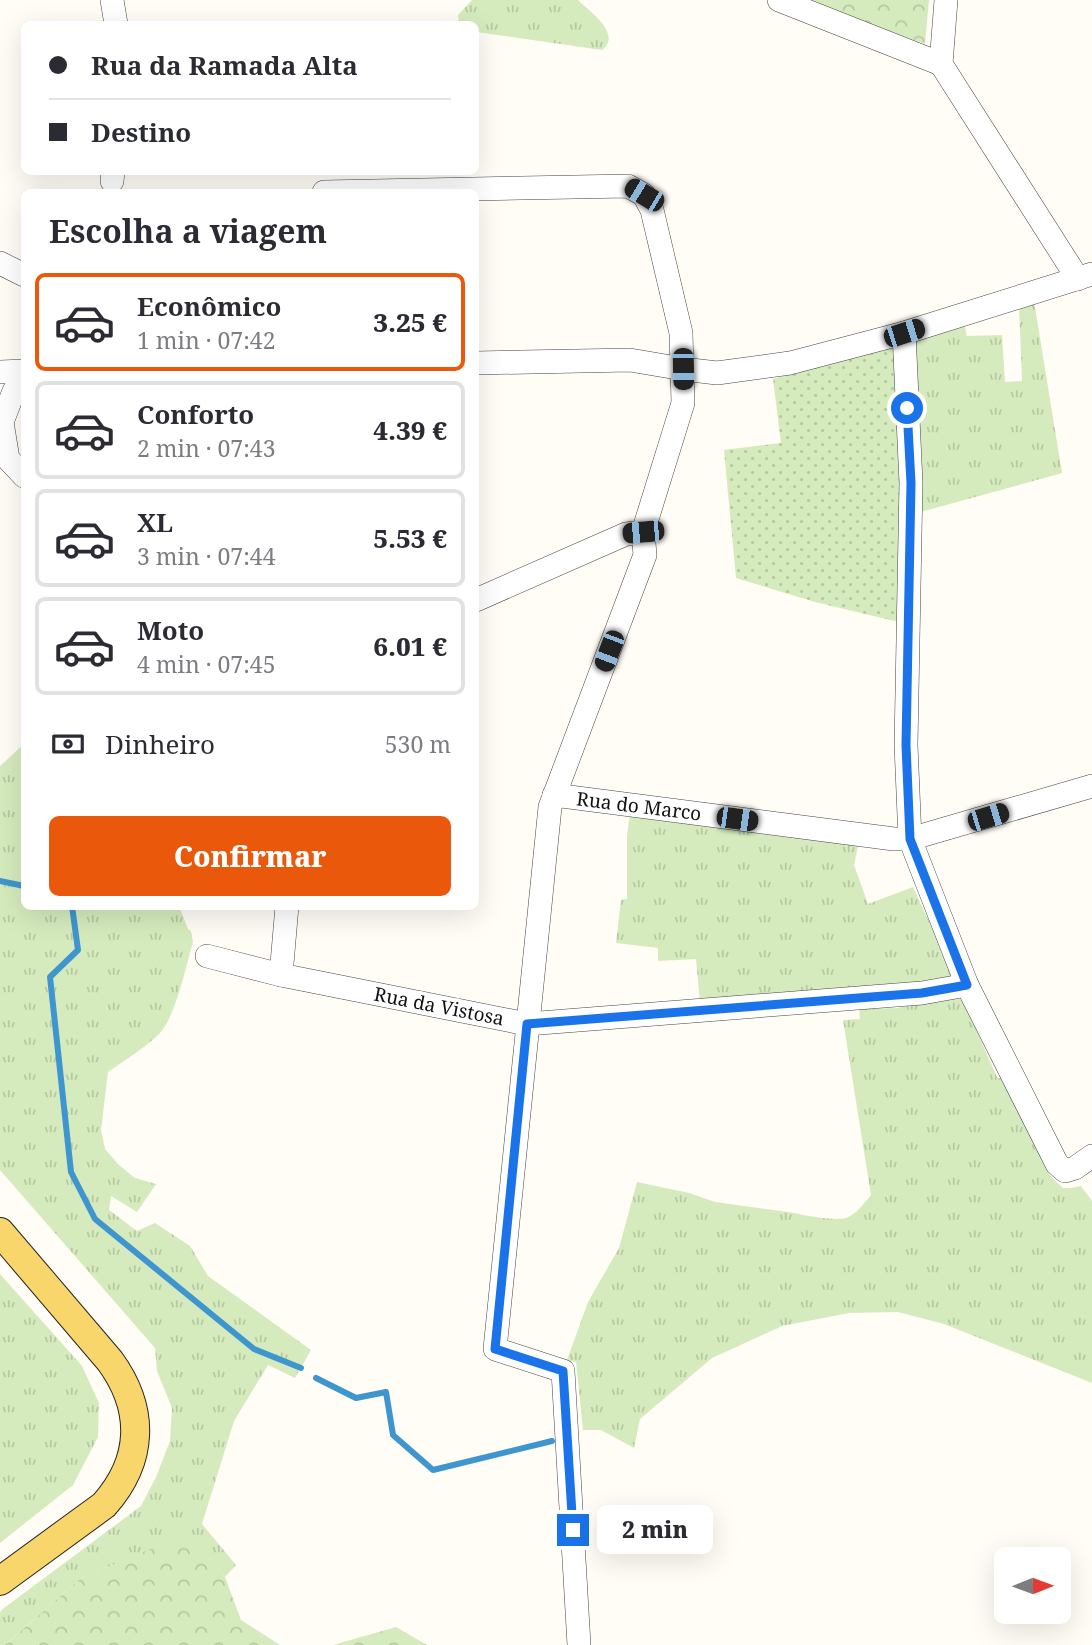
<!DOCTYPE html>
<html lang="pt">
<meta charset="utf-8">
<style>
:root{--surface:#fff;--page:#f7f7f7;--text:#2b2b33;--muted:#7c7c81;--line:#e1e1e2;--accent:#ea580c}
body{margin:0;font-family:"Noto Serif",serif;background:var(--page);color:var(--text);height:100vh;display:flex;flex-direction:column;font-size:26px;white-space:nowrap}
*{box-sizing:border-box;margin:0}
p{font-size:23px;color:var(--muted)}
.icon{flex:none;width:38px;height:38px;fill:none;stroke:currentColor;stroke-width:2;stroke-linecap:round;stroke-linejoin:round}
.map{position:relative;flex:1;overflow:hidden}
.drawer{position:absolute;left:21px;top:189px;width:458px;height:721px;display:flex;flex-direction:column;background:var(--surface);border-radius:10px;box-shadow:0 7px 28px #0002}
.drawer>*{flex:none}
.guide{position:absolute;left:21px;top:21px;width:458px;height:154px;border-radius:10px;box-shadow:0 7px 28px #0002;display:grid;align-content:center;height:154px;padding:0 28px;background:var(--surface)}
.needle{width:46px;rotate:89deg}
.tools{position:absolute;left:994px;top:1547px;display:grid;gap:14px}
.tools a{display:grid;place-items:center;width:77px;height:77px;border-radius:10px;background:var(--surface);box-shadow:0 7px 28px #0002;font-size:35px}
.end{position:absolute;width:32px;height:32px;margin:-16px;border:9px solid #1a73e8;background:#fff;box-shadow:0 0 0 4px #fff}
.from{border-radius:50%}
.bubble{position:absolute;height:49px;border-radius:10px;background:var(--surface);box-shadow:0 7px 28px #0002;font-size:23px;font-weight:800;line-height:49px;text-align:center}
.car{position:absolute;width:21px;height:42px;margin:-21px -10px;border-radius:9px;box-shadow:0 0 5px 2px #0007;background:linear-gradient(#222 24%,#8ab4d8 0 40%,#222 0 76%,#8ab4d8 0 86%,#222 0)}
.guide b{display:flex;align-items:center;gap:24px;height:66px;font-size:26px}
.guide b+b{border-top:2px solid var(--line)}
.guide i{width:18px;height:18px;background:var(--text)}
ul{padding:0;list-style:none}
li{display:flex;align-items:center;gap:21px;height:98px;margin:0 14px 10px;padding:0 14px;border:4px solid var(--line);border-radius:10px}
li div{flex:1}
li b{display:block;font-size:26px}
li em{font-style:normal;font-weight:800}
li.on{border-color:var(--accent)}
li>.icon{width:63px;height:63px;stroke-width:1.5}
h2{padding:0 28px;font-size:32px;line-height:84px}
.pay{display:flex;align-items:center;gap:18px;height:77px;padding:0 28px;font-size:26px}
.pay p{margin-inline-start:auto}
.primary-button{display:flex;gap:14px;margin-top:auto;padding:14px 28px}
.primary-button a{flex:1;height:80px;border-radius:10px;background:var(--accent);color:#fff;font-size:28px;font-weight:800;line-height:80px;text-align:center}
.map>svg:first-child{display:block}
.grass{fill:url(#grass-tufts)}
.park{fill:url(#park-crowns)}
.garden{fill:url(#garden-dots)}
.lines{fill:none;stroke-linecap:round;stroke-linejoin:round}
.stream{stroke:#3f96cf;stroke-width:6}
.minor-casing{stroke:#444;stroke-width:24}
.major-casing{stroke:#222;stroke-width:30}
.minor{stroke:#fff;stroke-width:23}
.major{stroke:#f9d66b;stroke-width:28}
.route{stroke:#1a73e8;stroke-width:9}
.labels{text-anchor:middle;dominant-baseline:central;stroke-width:7;stroke-linejoin:round;paint-order:stroke}
.street-label{font-size:19px;fill:#111;stroke:#fff}
</style>
<div class="map">
<svg width="1092" height="1645" viewBox="0 0 1092 1645">
<defs>
<pattern id="grass-tufts" width="24" height="20" patternUnits="userSpaceOnUse" patternTransform="scale(1.75)"><rect width="24" height="20" fill="#d5ebbd"/><path d="M3 7l-1-3M5 7V3M7 7l1-3M15 17l-1-3M17 17v-4M19 17l1-3" fill="none" stroke="#b6c8a1"/></pattern>
<pattern id="park-crowns" width="20" height="18" patternUnits="userSpaceOnUse" patternTransform="scale(1.75)"><rect width="20" height="18" fill="#d5ebbd"/><path d="M2 6a3 3 0 1 1 6 0M12 15a3 3 0 1 1 6 0" fill="none" stroke="#b6c8a1"/></pattern>
<pattern id="garden-dots" width="8" height="8" patternUnits="userSpaceOnUse" patternTransform="scale(1.75)"><rect width="8" height="8" fill="#d5ebbd"/><path d="M2 2h.1M6 6h.1" fill="none" stroke="#b6c8a1" stroke-width="1.8" stroke-linecap="round"/></pattern>
</defs>
<rect width="100%" height="100%" fill="#fffdf5"/>
<g class="grass">
<path d="M 472,0 L 578,0 C 589,11 623,34 602,50 L 476,32 L 476,24 L 459,24 L 458,15 Z"/>
<polygon points="1034,301 1062,473 917,513 913,338 964,322 967,336 1002,335 1005,382 1022,381 1019,306"/>
<path d="M 24,744 L 24,906 L 175,907 L 181,911 L 188,929 L 191,931 L 193,942 C 186,966 176,1015 160,1033 C 145,1048 125,1060 108,1072 L 101,1130 L 105,1149 L 118,1164 L 135,1178 L 156,1184 L 137,1212 L 111,1196 L 109,1210 L 137,1231 L 155,1223 L 190,1246 L 208,1276 L 311,1350 L 295,1378 L 268,1365 L 234,1421 L 202,1524 L 236,1565 L 225,1577 L 189,1534 L 81,1578 L 5,1645 L 0,1645 L 0,1612 L 4,1608 L 141,1506 L 156,1477 L 170,1441 L 172,1408 L 157,1371 L 155,1348 L 0,1170 L 0,766 Z"/>
<polygon points="630,813 859,842 854,865 868,904 913,887 956,979 700,1003 696,959 658,961 658,948 616,943 621,900 627,899 627,836"/>
<path d="M 956,998 L 967,1002 L 970,1016 L 997,1077 L 1006,1080 L 1047,1162 C 1045,1174 1055,1180 1063,1188 L 1071,1188 L 1081,1186 L 1092,1201 L 1092,1383 L 944,1324 L 898,1312 L 849,1313 L 782,1326 L 712,1358 L 640,1419 L 634,1448 L 601,1430 L 583,1430 L 576,1362 L 567,1360 L 588,1302 L 619,1248 L 637,1182 L 689,1193 L 715,1202 L 795,1213 C 806,1216 836,1221 846,1218 C 857,1214 864,1203 871,1195 L 843,1020 L 860,1019 L 859,1009 L 897,1008 Z"/>
<polygon points="0,1274 82,1366 99,1403 98,1437 73,1485 0,1543"/>
</g>
<g class="park">
<polygon points="804,0 929,0 925,44"/>
<polygon points="189,1533 225,1577 241,1620 280,1645 5,1645 81,1578"/>
<polygon points="396,1627 427,1645 333,1645"/>
</g>
<polygon class="garden" points="892,343 896,345 903,438 903,623 815,602 736,578 724,450 781,443 773,379"/>
<g class="lines">
<g class="stream">
<polyline points="0,881 24,886"/>
<polyline points="72,906 78,950 50,977 71,1172 95,1219 254,1349 301,1368"/>
<polyline points="316,1378 356,1398 386,1392 393,1435 433,1470 552,1441"/>
</g>
<defs>
<g id="minor">
<polyline points="112,0 116,24"/>
<polyline points="779,0 941,64"/>
<polyline points="946,0 941,64 1078,279"/>
<polyline points="112,181 113,172"/>
<polyline points="324,192 628,186 644,195 652,210 681,333 683,403 643,532 645,555 550,807 495,1349 563,1371 579,1645"/>
<polyline points="0,263 24,275"/>
<polyline points="904,333 911,483 906,745 910,839 967,985 1057,1164 1065,1171 1075,1168 1092,1156"/>
<polyline points="476,363 630,360 683,369 717,373 790,363 904,333 1092,274"/>
<polyline points="0,372 24,371"/>
<polyline points="24,375 14,391 2,422 8,459 24,476"/>
<polyline points="476,600 626,534 643,532"/>
<polyline points="554,795 894,839 910,839 1092,786"/>
<polyline points="207,956 281,975 527,1024 922,993 967,985"/>
<polyline points="281,975 287,906"/>
</g>
<path id="major" d="M 0,1232 L 110,1361 C 145,1409 144,1460 104,1505 L 0,1581"/>
</defs>
<use href="#minor" class="minor-casing"/>
<use href="#major" class="major-casing"/>
<use href="#minor" class="minor"/>
<use href="#major" class="major"/>
</g>
<g class="lines">
<polyline class="route" points="573,1530 563,1371 495,1349 527,1024 922,993 967,985 910,839 906,745 911,483 907,408"/>
</g>
<g class="labels">
<g class="street-label">
<text transform="translate(639 806) rotate(7)">Rua do Marco</text>
<text transform="translate(439 1006) rotate(11)">Rua da Vistosa</text>
</g>
</g>
</svg>
<div class="tools">
<a><svg class="needle" viewBox="-14 -14 28 28"><path d="M0-13l5 13h-10z" fill="#e53935"/><path d="M0 13l5-13h-10z" fill="#7c7c81"/></svg></a>
</div>
<i class="end from" style="left:907px;top:408px"></i>
<i class="end" style="left:573px;top:1530px"></i>
<div class="bubble" style="left:597px;top:1505px;width:116px">2 min</div>
<i class="car" style="left:644px;top:195px;rotate:301deg"></i>
<i class="car" style="left:904px;top:333px;rotate:72deg"></i>
<i class="car" style="left:683px;top:369px;rotate:179deg"></i>
<i class="car" style="left:643px;top:532px;rotate:265deg"></i>
<i class="car" style="left:609px;top:651px;rotate:201deg"></i>
<i class="car" style="left:988px;top:817px;rotate:73deg"></i>
<i class="car" style="left:737px;top:819px;rotate:98deg"></i>
<div class="guide">
<b><i class="from"></i>Rua da Ramada Alta</b>
<b><i></i>Destino</b>
</div>
<section class="drawer">
<h2>Escolha a viagem</h2>
<ul>
<li class="on"><svg class="icon" aria-label="car" viewBox="0 0 24 24"><path d="M5 17H2v-5l4-1 3-4h7l3 4 3 1v5h-3M9 17h6M6 11h13"/><circle cx="7" cy="17" r="2"/><circle cx="17" cy="17" r="2"/></svg><div><b>Econômico</b><p>1 min · 07:42</p></div><em>3.25 €</em></li>
<li><svg class="icon" aria-label="car" viewBox="0 0 24 24"><path d="M5 17H2v-5l4-1 3-4h7l3 4 3 1v5h-3M9 17h6M6 11h13"/><circle cx="7" cy="17" r="2"/><circle cx="17" cy="17" r="2"/></svg><div><b>Conforto</b><p>2 min · 07:43</p></div><em>4.39 €</em></li>
<li><svg class="icon" aria-label="car" viewBox="0 0 24 24"><path d="M5 17H2v-5l4-1 3-4h7l3 4 3 1v5h-3M9 17h6M6 11h13"/><circle cx="7" cy="17" r="2"/><circle cx="17" cy="17" r="2"/></svg><div><b>XL</b><p>3 min · 07:44</p></div><em>5.53 €</em></li>
<li><svg class="icon" aria-label="car" viewBox="0 0 24 24"><path d="M5 17H2v-5l4-1 3-4h7l3 4 3 1v5h-3M9 17h6M6 11h13"/><circle cx="7" cy="17" r="2"/><circle cx="17" cy="17" r="2"/></svg><div><b>Moto</b><p>4 min · 07:45</p></div><em>6.01 €</em></li>
</ul>
<div class="pay"><svg class="icon" aria-label="cash" viewBox="0 0 24 24"><path d="M3 7h18v10H3z"/><circle cx="12" cy="12" r="2"/></svg>Dinheiro<p>530 m</p></div>
<div class="primary-button"><a>Confirmar</a></div>
</section>
</div>
